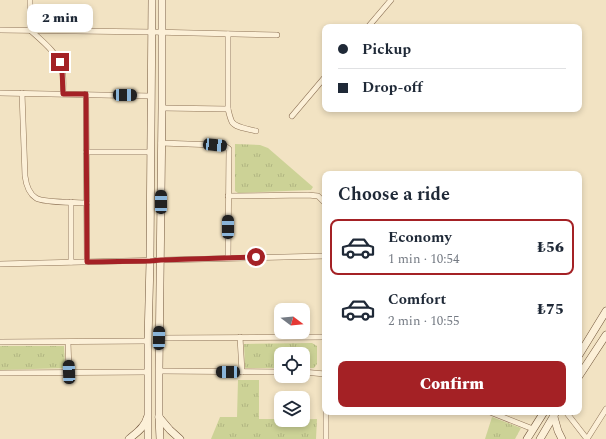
<!DOCTYPE html>
<meta charset="utf-8">
<style>
:root{--surface:#fff;--page:#f2f2f3;--text:#1f2937;--muted:#747a83;--line:#e0e1e3;--accent:#a42125}
body{margin:0;font-family:Spectral,serif;background:var(--page);color:var(--text);height:100vh;display:flex;flex-direction:column;font-size:15px;white-space:nowrap}
*{box-sizing:border-box;margin:0}
p{font-size:13px;color:var(--muted)}
.icon{flex:none;width:22px;height:22px;fill:none;stroke:currentColor;stroke-width:2;stroke-linecap:round;stroke-linejoin:round}
.map{position:relative;flex:1;overflow:hidden}
.details{position:absolute;left:322px;top:171px;width:260px;height:244px;display:flex;flex-direction:column;background:var(--surface);border-radius:8px;box-shadow:0 2px 6px #0003}
.details>*{flex:none}
.guide{position:absolute;left:322px;top:24px;width:260px;height:88px;border-radius:8px;box-shadow:0 2px 6px #0003;display:grid;align-content:center;height:88px;padding:0 16px;background:var(--surface)}
.needle{width:26px;rotate:106deg}
.fabs{position:absolute;left:274px;top:303px;display:grid;gap:8px}
.fabs a{display:grid;place-items:center;width:36px;height:36px;border-radius:8px;background:var(--surface);box-shadow:0 2px 6px #0003;font-size:20px}
.end{position:absolute;width:18px;height:18px;margin:-9px;border:5px solid #a42125;background:#fff;box-shadow:0 0 0 2px #fff}
.from{border-radius:50%}
.bubble{position:absolute;height:28px;border-radius:8px;background:var(--surface);box-shadow:0 2px 6px #0003;font-size:13px;font-weight:800;line-height:28px;text-align:center}
.car{position:absolute;width:12px;height:24px;margin:-12px -6px;border-radius:5px;box-shadow:0 0 3px 1px #0007;background:linear-gradient(#222 24%,#8ab4d8 0 40%,#222 0 76%,#8ab4d8 0 86%,#222 0)}
.guide b{display:flex;align-items:center;gap:14px;height:38px;font-size:15px}
.guide b+b{border-top:1px solid var(--line)}
.guide i{width:10px;height:10px;background:var(--text)}
ul{padding:0;list-style:none}
li{display:flex;align-items:center;gap:12px;height:56px;margin:0 8px 6px;padding:0 8px;border:2px solid transparent;border-radius:8px}
li div{flex:1}
li b{display:block;font-size:15px}
li em{font-style:normal;font-weight:800}
li.on{border-color:var(--accent)}
li>.icon{width:36px;height:36px;stroke-width:1.5}
h2{padding:0 16px;font-size:18px;line-height:48px}
.cta{display:flex;gap:8px;margin-top:auto;padding:8px 16px}
.cta a{flex:1;height:46px;border-radius:8px;background:var(--accent);color:#fff;font-size:16px;font-weight:800;line-height:46px;text-align:center}
.map>svg:first-child{display:block}
.grass{fill:url(#grass-tufts)}
.lines{fill:none;stroke-linecap:round;stroke-linejoin:round}
.street-casing{stroke:#8f7458;stroke-width:6}
.secondary-casing{stroke:#71553b;stroke-width:8}
.street{stroke:#fcf0d8;stroke-width:5}
.secondary{stroke:#fcf0d8;stroke-width:7}
.route{stroke:#a42125;stroke-width:5}
</style>
<div class="map">
<svg width="606" height="439" viewBox="0 0 606 439">
<defs>
<pattern id="grass-tufts" width="24" height="20" patternUnits="userSpaceOnUse"><rect width="24" height="20" fill="#ccd296"/><path d="M3 7l-1-3M5 7V3M7 7l1-3M15 17l-1-3M17 17v-4M19 17l1-3" fill="none" stroke="#b0b481"/></pattern>
</defs>
<rect width="100%" height="100%" fill="#f2e3c3"/>
<g class="grass">
<polygon points="235,144 260,145 268,148 313,187 311,190 238,193 235,191"/>
<polygon points="312,343 317,346 317,364 314,368 303,368 303,354 281,354 281,368 245,368 244,344"/>
<polygon points="0,346 64,346 65,368 0,370"/>
<polygon points="238,380 259,380 259,419 281,419 281,420 317,419 316,439 211,439 220,417 237,417"/>
<polygon points="492,417 521,428 515,439 485,439"/>
</g>
<g class="lines">
<defs>
<g id="street">
<path d="M 30,0 L 30,30 C 41,40 59,54 62,69 C 64,77 63,86 63,94"/>
<polyline points="368,27 391,0"/>
<polyline points="0,30 152,32 277,35"/>
<path d="M 228,34 L 228,109 C 229,113 230,118 232,122 C 236,128 249,129 256,131"/>
<polyline points="0,93 151,96"/>
<path d="M 22,93 L 25,176 C 26,184 28,193 36,198 C 43,203 76,202 87,203"/>
<polyline points="86,94 87,262"/>
<polyline points="162,108 228,109"/>
<polyline points="292,116 325,77"/>
<polyline points="161,143 215,145 225,146 229,149 228,258"/>
<polyline points="86,152 151,152"/>
<polyline points="228,196 308,195 318,196 325,203"/>
<polyline points="325,255 325,276"/>
<polyline points="71,262 71,202"/>
<polyline points="0,264 325,256"/>
<polyline points="240,337 242,372"/>
<polyline points="159,338 325,337"/>
<polyline points="0,342 148,341"/>
<polyline points="68,342 69,372"/>
<polyline points="159,371 281,372"/>
<polyline points="303,372 325,374"/>
<polyline points="0,373 148,372"/>
<polyline points="490,412 533,429"/>
<polyline points="566,412 587,439"/>
<polyline points="326,439 326,412"/>
<polyline points="587,439 606,409"/>
</g>
<g id="secondary">
<polyline points="579,355 606,311"/>
<polyline points="579,376 606,335"/>
<polyline points="159,417 170,430 180,439"/>
<polyline points="554,417 558,431 562,439"/>
<path d="M 129,439 C 136,433 145,427 147,418"/>
<polyline points="148,439 148,341 150,261 152,0"/>
<polyline points="160,439 159,417 159,371 162,108 162,0"/>
<polyline points="527,439 544,412"/>
<polyline points="540,439 556,412"/>
</g>
</defs>
<use href="#street" class="street-casing"/>
<use href="#secondary" class="secondary-casing"/>
<use href="#street" class="street"/>
<use href="#secondary" class="secondary"/>
</g>
<g class="lines">
<polyline class="route" points="60,62 62,68 63,94 86,94 87,262 150,261 161,260 256,257"/>
</g>
</svg>
<div class="fabs">
<a><svg class="needle" viewBox="-14 -14 28 28"><path d="M0-13l5 13h-10z" fill="#e53935"/><path d="M0 13l5-13h-10z" fill="#747a83"/></svg></a>
<a><svg class="icon" aria-label="locate" viewBox="0 0 24 24"><circle cx="12" cy="12" r="6"/><path d="M12 2v4M12 18v4M2 12h4M18 12h4"/></svg></a>
<a><svg class="icon" aria-label="layers" viewBox="0 0 24 24"><path d="M12 4l9 5-9 5-9-5zM3 14l9 5 9-5"/></svg></a>
</div>
<i class="end from" style="left:256px;top:257px"></i>
<i class="end" style="left:60px;top:62px"></i>
<div class="bubble" style="left:27px;top:4px;width:66px">2 min</div>
<i class="car" style="left:125px;top:95px;rotate:91deg"></i>
<i class="car" style="left:215px;top:145px;rotate:96deg"></i>
<i class="car" style="left:161px;top:202px;rotate:0deg"></i>
<i class="car" style="left:228px;top:227px;rotate:0deg"></i>
<i class="car" style="left:159px;top:338px;rotate:1deg"></i>
<i class="car" style="left:69px;top:372px;rotate:358deg"></i>
<i class="car" style="left:228px;top:372px;rotate:271deg"></i>
<div class="guide">
<b><i class="from"></i>Pickup</b>
<b><i></i>Drop-off</b>
</div>
<section class="details">
<h2>Choose a ride</h2>
<ul>
<li class="on"><svg class="icon" aria-label="car" viewBox="0 0 24 24"><path d="M5 17H2v-5l4-1 3-4h7l3 4 3 1v5h-3M9 17h6M6 11h13"/><circle cx="7" cy="17" r="2"/><circle cx="17" cy="17" r="2"/></svg><div><b>Economy</b><p>1 min · 10:54</p></div><em>₺56</em></li>
<li><svg class="icon" aria-label="car" viewBox="0 0 24 24"><path d="M5 17H2v-5l4-1 3-4h7l3 4 3 1v5h-3M9 17h6M6 11h13"/><circle cx="7" cy="17" r="2"/><circle cx="17" cy="17" r="2"/></svg><div><b>Comfort</b><p>2 min · 10:55</p></div><em>₺75</em></li>
</ul>
<div class="cta"><a>Confirm</a></div>
</section>
</div>
